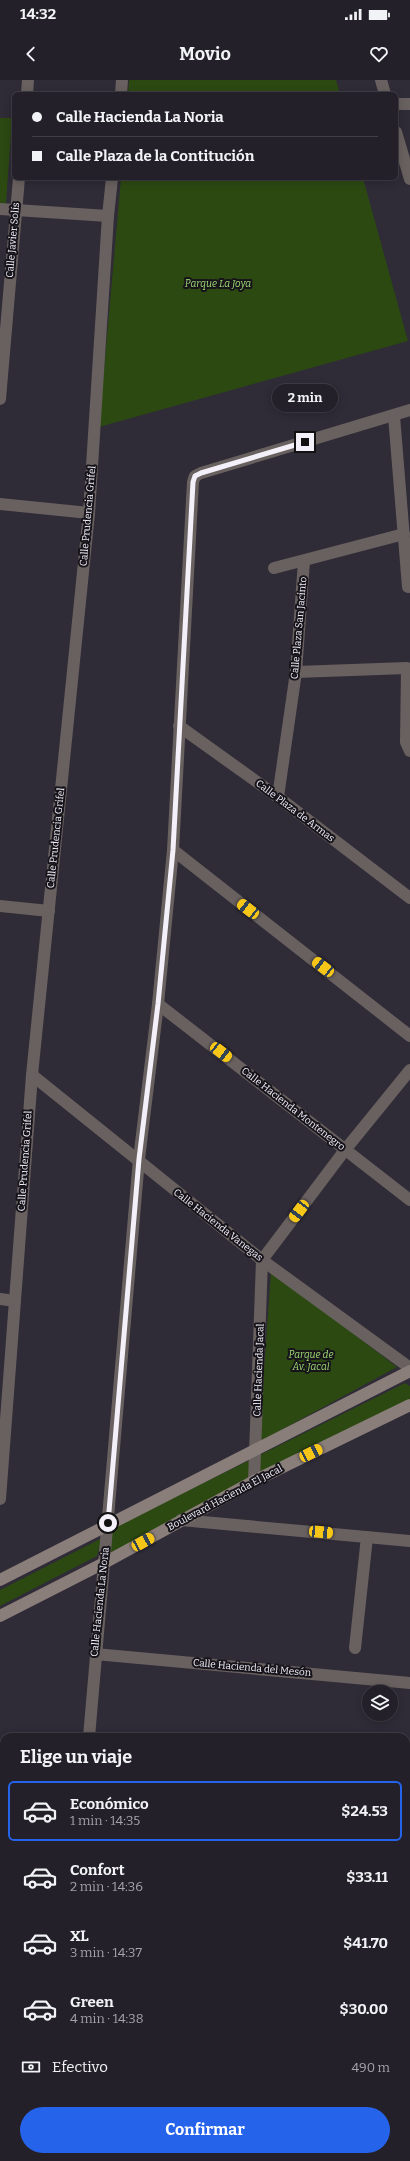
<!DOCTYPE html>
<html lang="es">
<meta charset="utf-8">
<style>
:root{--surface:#232029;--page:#2f2d35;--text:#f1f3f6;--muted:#a3a3a8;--line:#403e46;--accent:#2563eb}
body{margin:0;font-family:Bitter,serif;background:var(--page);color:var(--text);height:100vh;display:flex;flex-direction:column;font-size:15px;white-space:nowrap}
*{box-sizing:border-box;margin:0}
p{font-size:13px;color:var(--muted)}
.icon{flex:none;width:22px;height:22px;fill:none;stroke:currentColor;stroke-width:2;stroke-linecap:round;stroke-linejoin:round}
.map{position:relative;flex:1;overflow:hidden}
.drawer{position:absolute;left:0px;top:1653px;width:410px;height:428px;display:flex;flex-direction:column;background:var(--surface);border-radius:12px 12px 0 0;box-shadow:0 2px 10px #0003,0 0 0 1px var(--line)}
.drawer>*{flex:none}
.top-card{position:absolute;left:12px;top:12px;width:386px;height:88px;border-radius:6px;box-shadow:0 2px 10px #0003,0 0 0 1px var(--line);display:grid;align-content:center;height:88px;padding:0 20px;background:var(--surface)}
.buttons{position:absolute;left:362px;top:1605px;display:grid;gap:8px}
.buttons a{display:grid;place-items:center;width:36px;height:36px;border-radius:50%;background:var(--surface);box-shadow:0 2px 10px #0003,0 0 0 1px var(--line);font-size:20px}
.end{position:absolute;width:18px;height:18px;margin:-9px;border:5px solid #f3f0f9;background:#111;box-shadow:0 0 0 2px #111}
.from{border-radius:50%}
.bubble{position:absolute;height:28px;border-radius:14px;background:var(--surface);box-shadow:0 2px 10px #0003,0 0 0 1px var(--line);font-size:13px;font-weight:700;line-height:28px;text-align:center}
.car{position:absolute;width:12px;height:24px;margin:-12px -6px;border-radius:5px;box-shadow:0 0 3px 1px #0007;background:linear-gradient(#f5c518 24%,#345 0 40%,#f5c518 0 76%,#345 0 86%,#f5c518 0)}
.top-card b{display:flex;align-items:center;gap:14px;height:38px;font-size:15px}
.top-card b+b{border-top:1px solid var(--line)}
.top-card i{width:10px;height:10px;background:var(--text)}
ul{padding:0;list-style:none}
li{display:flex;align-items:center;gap:12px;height:60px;margin:0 8px 6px;padding:0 12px;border:2px solid transparent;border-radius:6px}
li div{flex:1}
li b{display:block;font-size:15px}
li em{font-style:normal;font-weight:700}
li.current{border-color:var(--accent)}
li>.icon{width:36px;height:36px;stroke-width:1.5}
h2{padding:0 20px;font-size:18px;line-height:48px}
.pay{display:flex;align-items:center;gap:10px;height:44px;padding:0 20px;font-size:15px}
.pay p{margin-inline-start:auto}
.action{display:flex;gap:8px;margin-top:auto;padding:8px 20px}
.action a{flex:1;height:46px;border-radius:24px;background:var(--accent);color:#fff;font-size:16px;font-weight:700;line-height:46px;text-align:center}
.status{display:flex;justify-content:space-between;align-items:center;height:28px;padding:0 20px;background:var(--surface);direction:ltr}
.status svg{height:11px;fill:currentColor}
header{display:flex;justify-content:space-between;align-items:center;height:52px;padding:0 20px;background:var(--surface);font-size:18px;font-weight:700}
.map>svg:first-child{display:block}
.green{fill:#2c4912}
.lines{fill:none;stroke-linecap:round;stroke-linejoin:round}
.street{stroke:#69615f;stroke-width:12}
.secondary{stroke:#8a7e7a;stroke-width:12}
.route{stroke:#f3f0f9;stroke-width:5}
.labels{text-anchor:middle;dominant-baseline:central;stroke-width:4;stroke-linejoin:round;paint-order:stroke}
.street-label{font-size:10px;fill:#f3f0f9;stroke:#16141a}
.park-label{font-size:10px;font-style:italic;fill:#9fdb73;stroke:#16141a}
</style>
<div class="status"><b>14:32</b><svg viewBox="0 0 49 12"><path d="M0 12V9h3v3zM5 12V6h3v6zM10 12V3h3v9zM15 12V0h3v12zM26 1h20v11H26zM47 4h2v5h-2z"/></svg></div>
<header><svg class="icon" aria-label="back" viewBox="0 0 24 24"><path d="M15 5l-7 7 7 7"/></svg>Movio<svg class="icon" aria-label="heart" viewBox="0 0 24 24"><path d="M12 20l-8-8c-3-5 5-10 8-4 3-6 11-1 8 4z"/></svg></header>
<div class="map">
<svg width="410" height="2081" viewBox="0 0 410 2081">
<rect width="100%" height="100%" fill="#2f2b37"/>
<g class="green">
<polygon points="129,0 336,0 340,14 128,14"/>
<polygon points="0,38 12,38 6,124 0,124"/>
<polygon points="121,98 363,98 408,261 99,347"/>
<polygon points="271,1191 397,1287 259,1362"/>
<polygon points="405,1303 410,1306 410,1321 105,1480 109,1450"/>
<polygon points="102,1458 97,1476 0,1526 0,1510"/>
</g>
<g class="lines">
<g class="street">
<polyline points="381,0 385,14"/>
<polyline points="27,14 28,0"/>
<polyline points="121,14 122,0"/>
<polyline points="396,24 410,24"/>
<polyline points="396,52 410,99"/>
<polyline points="0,129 108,136"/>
<polyline points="0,319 19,98"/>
<polyline points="394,336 408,507"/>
<polyline points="0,424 89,433"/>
<polyline points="274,488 404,454"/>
<polyline points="296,592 407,588 406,662 410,671"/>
<polyline points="179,646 278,717 410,818"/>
<polyline points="278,717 296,592 304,481"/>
<polyline points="173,770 410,956"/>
<polyline points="0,826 49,831"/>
<polyline points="158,924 410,1120"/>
<polyline points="32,995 262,1180 410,1288"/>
<polyline points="0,1219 15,1221"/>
<polyline points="254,1401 262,1180 345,1070 410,990"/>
<polyline points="0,1419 32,995 89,433 108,136 112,98"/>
<polyline points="181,1440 410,1461"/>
<polyline points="355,1568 367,1457"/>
<polyline points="95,1574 410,1603"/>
<polyline points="89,1657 139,1079 158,924 173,770 193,402 195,396 201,393 410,330"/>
<polyline points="0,1691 4,1692"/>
<polyline points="406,1728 410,1729"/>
</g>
<g class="secondary">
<polyline points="0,1500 410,1291"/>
<polyline points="0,1536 104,1483 254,1401 410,1325"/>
</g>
</g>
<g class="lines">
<polyline class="route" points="108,1443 139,1079 158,924 173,770 193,402 195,396 201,393 305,362"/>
</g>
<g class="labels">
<g class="street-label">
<text transform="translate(13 160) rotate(-85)">Calle Javier Solís</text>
<text transform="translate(88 436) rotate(-85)">Calle Prudencia Grifel</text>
<text transform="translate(299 548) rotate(-85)">Calle Plaza San Jacinto</text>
<text transform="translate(295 731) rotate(37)">Calle Plaza de Armas</text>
<text transform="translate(56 758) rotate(-84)">Calle Prudencia Grifel</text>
<text transform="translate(293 1029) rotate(38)">Calle Hacienda Montenegro</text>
<text transform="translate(25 1081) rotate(-86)">Calle Prudencia Grifel</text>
<text transform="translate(218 1145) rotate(38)">Calle Hacienda Vanegas</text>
<text transform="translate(259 1290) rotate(-88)">Calle Hacienda Jacal</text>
<text transform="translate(225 1418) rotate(-28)">Boulevard Hacienda El Jacal</text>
<text transform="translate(100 1522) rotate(-84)">Calle Hacienda La Noria</text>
<text transform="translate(252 1588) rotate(5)">Calle Hacienda del Mesón</text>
</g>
<g class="park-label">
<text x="218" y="204">Parque La Joya</text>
<text x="311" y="1275">Parque de<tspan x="311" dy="12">Av. Jacal</tspan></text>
</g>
</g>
</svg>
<div class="buttons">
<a><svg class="icon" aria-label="layers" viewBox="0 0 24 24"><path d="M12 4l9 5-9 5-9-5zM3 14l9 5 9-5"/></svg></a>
</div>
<i class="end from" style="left:108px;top:1443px"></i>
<i class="end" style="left:305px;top:362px"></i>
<div class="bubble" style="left:272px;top:304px;width:66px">2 min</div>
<i class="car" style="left:248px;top:829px;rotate:308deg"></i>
<i class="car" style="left:323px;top:887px;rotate:308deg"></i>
<i class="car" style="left:221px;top:972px;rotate:128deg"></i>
<i class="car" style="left:299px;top:1131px;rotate:217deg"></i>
<i class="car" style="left:311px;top:1373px;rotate:64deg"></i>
<i class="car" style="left:321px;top:1452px;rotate:95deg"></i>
<i class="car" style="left:143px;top:1462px;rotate:61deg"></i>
<div class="top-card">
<b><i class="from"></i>Calle Hacienda La Noria</b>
<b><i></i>Calle Plaza de la Contitución</b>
</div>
<section class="drawer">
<h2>Elige un viaje</h2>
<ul>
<li class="current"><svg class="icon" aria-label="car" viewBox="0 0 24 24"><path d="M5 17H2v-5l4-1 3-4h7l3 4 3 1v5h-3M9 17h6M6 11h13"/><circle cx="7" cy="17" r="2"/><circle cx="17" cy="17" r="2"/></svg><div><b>Económico</b><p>1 min · 14:35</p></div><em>$24.53</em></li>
<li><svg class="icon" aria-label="car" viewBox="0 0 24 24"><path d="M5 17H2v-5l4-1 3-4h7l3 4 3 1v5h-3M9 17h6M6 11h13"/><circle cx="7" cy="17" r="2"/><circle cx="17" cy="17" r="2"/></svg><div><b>Confort</b><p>2 min · 14:36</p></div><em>$33.11</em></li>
<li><svg class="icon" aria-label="car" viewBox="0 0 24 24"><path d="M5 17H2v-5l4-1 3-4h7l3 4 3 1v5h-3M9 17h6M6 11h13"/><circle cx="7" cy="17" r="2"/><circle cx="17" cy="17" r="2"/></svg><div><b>XL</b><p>3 min · 14:37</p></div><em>$41.70</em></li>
<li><svg class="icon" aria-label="car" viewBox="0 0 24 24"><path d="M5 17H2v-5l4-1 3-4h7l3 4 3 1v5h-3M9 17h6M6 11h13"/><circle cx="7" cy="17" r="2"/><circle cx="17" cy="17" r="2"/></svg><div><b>Green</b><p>4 min · 14:38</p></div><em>$30.00</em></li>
</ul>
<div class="pay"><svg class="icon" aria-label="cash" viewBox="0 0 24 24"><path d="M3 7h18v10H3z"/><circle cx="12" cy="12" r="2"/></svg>Efectivo<p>490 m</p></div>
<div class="action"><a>Confirmar</a></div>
</section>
</div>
